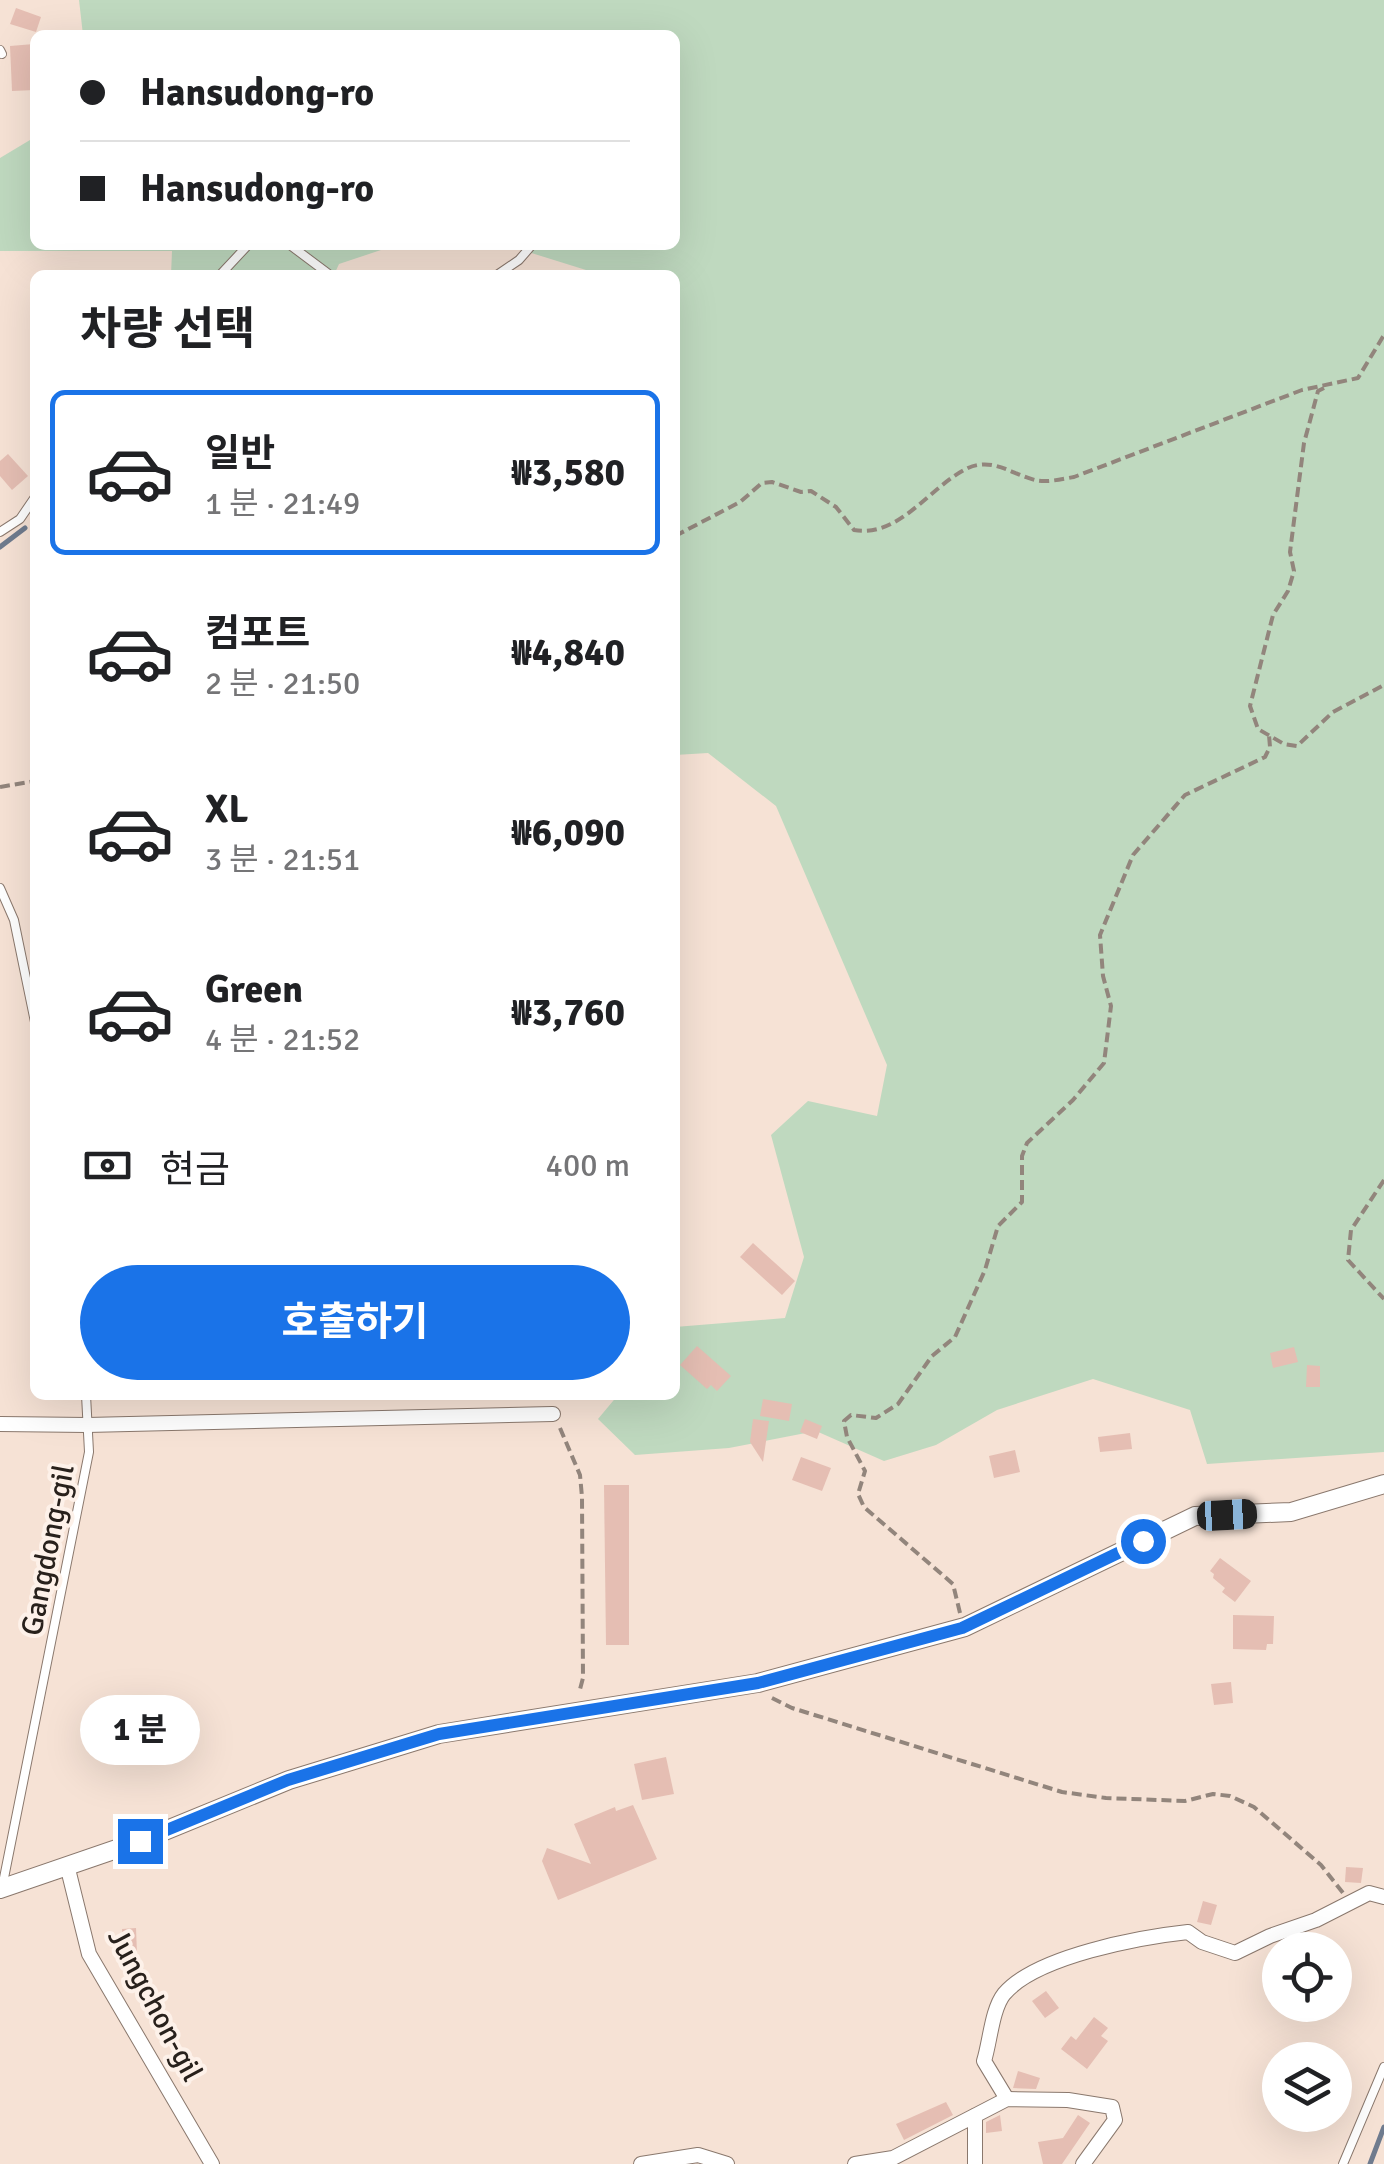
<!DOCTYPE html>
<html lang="ko">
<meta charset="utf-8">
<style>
:root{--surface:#fff;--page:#f2f2f2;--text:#202124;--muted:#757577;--line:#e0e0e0;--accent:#1a73e8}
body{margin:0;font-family:Signika,"Noto Sans KR",sans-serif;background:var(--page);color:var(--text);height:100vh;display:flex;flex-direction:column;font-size:38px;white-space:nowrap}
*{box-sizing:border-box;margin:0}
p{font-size:32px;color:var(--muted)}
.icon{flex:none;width:55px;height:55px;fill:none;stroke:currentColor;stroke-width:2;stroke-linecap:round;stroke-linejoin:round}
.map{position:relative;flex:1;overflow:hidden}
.side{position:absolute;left:30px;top:270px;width:650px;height:1130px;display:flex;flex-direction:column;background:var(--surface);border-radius:15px;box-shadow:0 10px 40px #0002}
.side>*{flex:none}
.guide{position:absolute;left:30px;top:30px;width:650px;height:220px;border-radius:15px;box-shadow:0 10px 40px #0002;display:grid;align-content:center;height:220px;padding:0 50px;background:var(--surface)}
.buttons{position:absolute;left:1262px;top:1932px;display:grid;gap:20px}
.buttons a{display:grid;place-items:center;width:90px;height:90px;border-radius:50%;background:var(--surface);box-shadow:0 10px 40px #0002;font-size:50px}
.end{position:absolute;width:45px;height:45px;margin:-22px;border:12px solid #1a73e8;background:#fff;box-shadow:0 0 0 5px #fff}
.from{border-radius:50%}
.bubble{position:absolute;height:70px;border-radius:35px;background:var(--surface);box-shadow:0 10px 40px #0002;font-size:32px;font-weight:700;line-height:70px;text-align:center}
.car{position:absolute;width:30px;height:60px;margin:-30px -15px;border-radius:12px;box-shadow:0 0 8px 2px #0007;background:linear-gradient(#222 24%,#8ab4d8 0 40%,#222 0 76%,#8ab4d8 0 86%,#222 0)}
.guide b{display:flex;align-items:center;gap:35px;height:95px;font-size:38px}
.guide b+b{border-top:2px solid var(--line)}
.guide i{width:25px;height:25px;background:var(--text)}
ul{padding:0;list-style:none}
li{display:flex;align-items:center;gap:30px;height:165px;margin:0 20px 15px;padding:0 30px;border:5px solid transparent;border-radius:15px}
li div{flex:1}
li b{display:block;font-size:38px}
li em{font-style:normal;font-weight:700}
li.current{border-color:var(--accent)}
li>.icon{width:90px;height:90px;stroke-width:1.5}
h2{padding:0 50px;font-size:45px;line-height:120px}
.pay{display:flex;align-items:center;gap:25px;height:110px;padding:0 50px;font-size:38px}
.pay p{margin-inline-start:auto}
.primary-button{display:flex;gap:20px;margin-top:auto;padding:20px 50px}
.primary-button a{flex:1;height:115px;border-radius:60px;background:var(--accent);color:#fff;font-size:40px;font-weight:700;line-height:115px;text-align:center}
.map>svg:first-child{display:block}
.green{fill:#bfd9bf}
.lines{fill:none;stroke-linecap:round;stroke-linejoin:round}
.stream{stroke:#6f7b8e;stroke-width:5}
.building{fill:#e5beb3}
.service-casing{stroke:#8a786d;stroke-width:10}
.minor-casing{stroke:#8a786d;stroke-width:16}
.tertiary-casing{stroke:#8a786d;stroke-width:20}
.path{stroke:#92857c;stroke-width:4;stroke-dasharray:10 5;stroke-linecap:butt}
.service{stroke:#fff;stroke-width:8}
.minor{stroke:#fff;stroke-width:14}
.tertiary{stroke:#fff;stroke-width:18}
.route{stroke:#1a73e8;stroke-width:12}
.labels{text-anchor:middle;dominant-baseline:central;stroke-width:8;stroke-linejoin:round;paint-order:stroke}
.street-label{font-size:30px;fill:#28211c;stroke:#fdf1e9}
</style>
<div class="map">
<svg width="1384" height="2164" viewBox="0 0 1384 2164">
<rect width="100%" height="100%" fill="#f6e2d5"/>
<g class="green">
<polygon points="79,0 1384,0 1384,1452 1207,1464 1190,1410 1093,1379 997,1410 936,1445 884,1461 816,1431 729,1448 635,1455 598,1419 618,1395 675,1395 675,1327 785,1318 804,1257 771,1135 808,1101 877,1116 887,1065 776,806 708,753 675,755 675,275 602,275 509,246 488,245 675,245 675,35 83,35"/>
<polygon points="35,137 35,245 396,245 339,264 334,275 171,275 172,251 0,251 0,158"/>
</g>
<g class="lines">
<g class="stream">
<polyline points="0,547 25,528"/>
<polyline points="1370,2164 1384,2127"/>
</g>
</g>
<g class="building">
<polygon points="16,8 41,17 36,32 10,24"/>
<polygon points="34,44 35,90 12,91 10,46"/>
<polygon points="8,454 28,476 12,490 0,476 0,461"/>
<polygon points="753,1243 795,1281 782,1295 740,1257"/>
<polygon points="697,1346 731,1376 717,1391 711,1385 707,1389 680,1365"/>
<polygon points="1294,1347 1298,1362 1273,1368 1270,1353"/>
<polygon points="1307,1365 1320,1366 1320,1387 1306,1387"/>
<polygon points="763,1399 792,1404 789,1421 760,1416"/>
<polygon points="753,1419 769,1421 763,1462 750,1442"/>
<polygon points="805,1419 822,1426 817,1439 800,1432"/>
<polygon points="1130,1433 1132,1449 1100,1452 1098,1437"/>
<polygon points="1015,1450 1020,1472 994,1478 989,1456"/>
<polygon points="801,1457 831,1468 822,1491 792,1480"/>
<polygon points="604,1485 629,1485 629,1645 606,1645"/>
<polygon points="1220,1558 1251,1581 1235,1602 1222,1592 1225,1588 1213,1578 1214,1574 1210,1571"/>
<polygon points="1233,1615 1274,1616 1273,1644 1267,1644 1266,1650 1233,1649"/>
<polygon points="1231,1682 1233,1703 1214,1705 1211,1684"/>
<polygon points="666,1757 674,1794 642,1800 634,1764"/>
<polygon points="633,1805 657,1859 558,1900 542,1861 547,1848 591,1864 574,1824 615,1807 616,1811"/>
<polygon points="1346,1867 1363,1868 1361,1883 1345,1882"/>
<polygon points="1203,1901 1217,1905 1211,1925 1197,1922"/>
<polygon points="136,1928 137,1954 123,1954 122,1929"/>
<polygon points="1046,1991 1059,2008 1045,2018 1032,2001"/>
<polygon points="1094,2017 1108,2028 1101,2036 1108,2041 1087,2069 1061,2049 1071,2036 1076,2040"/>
<polygon points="1018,2071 1040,2078 1036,2089 1013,2088"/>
<polygon points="946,2102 953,2115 904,2140 896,2124"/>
<polygon points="1000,2115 1002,2131 986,2133 986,2122"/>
<polygon points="1078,2115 1090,2123 1062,2164 1043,2164 1038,2142 1063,2138"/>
</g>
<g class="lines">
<defs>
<g id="service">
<polyline points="0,50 2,54"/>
<polyline points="290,245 330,275"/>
<polyline points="220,275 248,245"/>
<polyline points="497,275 519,260 532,245"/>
<polyline points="0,532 20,519 35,497"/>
<polyline points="0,888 14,920 35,1022"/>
<polyline points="2,1888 89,1452 86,1395"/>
<polyline points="1343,2164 1384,2067"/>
</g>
<g id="minor">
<polyline points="0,1424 87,1425 553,1414"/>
<polyline points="67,1865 89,1954 212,2164"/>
<path d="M 1007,2099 L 984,2061 C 990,2042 992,2009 1004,1994 C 1036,1956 1141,1937 1188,1932 L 1202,1942 L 1235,1953 L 1270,1936 L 1316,1920 L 1369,1893 L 1384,1897"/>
<polyline points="641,2164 698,2155 727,2164"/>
<polyline points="855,2164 893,2158 1007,2099 1068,2100 1112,2107 1115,2120 1083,2164"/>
<polyline points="975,2164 975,2116"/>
</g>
<polyline id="tertiary" points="0,1889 140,1841 289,1780 439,1734 758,1683 965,1627 1195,1516 1291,1512 1384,1484"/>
</defs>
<use href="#service" class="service-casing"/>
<use href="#minor" class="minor-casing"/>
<use href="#tertiary" class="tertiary-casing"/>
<g class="path">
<polyline points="1324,388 1318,391 1304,443 1290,552 1294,571 1288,591 1273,615 1250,706 1258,729 1284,744 1297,746 1333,712 1384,685"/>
<path d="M 675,536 L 740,502 L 762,483 L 772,482 L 801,492 L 811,491 L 836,507 L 854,530 C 900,538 930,486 968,468 C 993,457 1011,474 1035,480 C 1046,483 1062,479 1074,477 L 1302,390 L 1358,378 L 1384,335"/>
<polyline points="0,787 35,781"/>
<polyline points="1384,1180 1351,1230 1348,1260 1384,1299"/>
<polyline points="560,1428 580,1475 582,1497 583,1678 579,1693"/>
<polyline points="960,1613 953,1584 864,1507 858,1494 865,1471 847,1437 844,1421 851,1415 876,1418 898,1404 932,1356 955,1337 985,1270 998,1226 1022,1202 1022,1156 1027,1143 1073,1100 1104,1063 1111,1006 1103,976 1100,935 1133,855 1185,795 1265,757 1270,747 1269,735"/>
<polyline points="772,1698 792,1708 1062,1792 1106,1798 1185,1801 1213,1794 1230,1796 1254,1807 1321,1865 1343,1893"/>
</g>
<use href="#service" class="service"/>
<use href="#minor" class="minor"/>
<use href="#tertiary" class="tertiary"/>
</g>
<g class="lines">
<polyline class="route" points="140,1841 288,1780 439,1734 758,1683 962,1628 1143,1541"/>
</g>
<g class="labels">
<g class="street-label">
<text transform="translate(48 1550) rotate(-79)">Gangdong-gil</text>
<text transform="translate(155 2005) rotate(62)">Jungchon-gil</text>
</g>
</g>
</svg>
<div class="buttons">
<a><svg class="icon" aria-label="locate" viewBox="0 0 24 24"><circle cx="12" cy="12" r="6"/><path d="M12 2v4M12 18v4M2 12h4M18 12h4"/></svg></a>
<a><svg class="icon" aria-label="layers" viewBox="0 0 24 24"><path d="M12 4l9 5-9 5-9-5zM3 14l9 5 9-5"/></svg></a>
</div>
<i class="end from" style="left:1143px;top:1541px"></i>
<i class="end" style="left:140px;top:1841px"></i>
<div class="bubble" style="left:80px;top:1695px;width:120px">1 분</div>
<i class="car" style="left:1227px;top:1515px;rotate:87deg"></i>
<div class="guide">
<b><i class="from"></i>Hansudong-ro</b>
<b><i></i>Hansudong-ro</b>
</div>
<section class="side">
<h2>차량 선택</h2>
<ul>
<li class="current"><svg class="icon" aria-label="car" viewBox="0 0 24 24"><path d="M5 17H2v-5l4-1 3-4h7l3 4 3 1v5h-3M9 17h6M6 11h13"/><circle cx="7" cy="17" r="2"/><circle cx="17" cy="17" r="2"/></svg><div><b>일반</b><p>1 분 · 21:49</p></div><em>₩3,580</em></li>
<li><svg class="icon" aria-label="car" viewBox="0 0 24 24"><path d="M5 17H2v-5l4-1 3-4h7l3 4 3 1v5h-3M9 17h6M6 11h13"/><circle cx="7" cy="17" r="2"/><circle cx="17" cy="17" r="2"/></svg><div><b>컴포트</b><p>2 분 · 21:50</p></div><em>₩4,840</em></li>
<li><svg class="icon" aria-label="car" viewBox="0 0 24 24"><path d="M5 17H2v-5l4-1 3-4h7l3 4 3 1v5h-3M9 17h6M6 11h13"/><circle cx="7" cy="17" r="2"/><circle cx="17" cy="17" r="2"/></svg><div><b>XL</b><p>3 분 · 21:51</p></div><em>₩6,090</em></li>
<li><svg class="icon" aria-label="car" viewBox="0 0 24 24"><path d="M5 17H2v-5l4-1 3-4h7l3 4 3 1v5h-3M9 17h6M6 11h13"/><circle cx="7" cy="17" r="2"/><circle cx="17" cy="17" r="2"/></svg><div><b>Green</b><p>4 분 · 21:52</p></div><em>₩3,760</em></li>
</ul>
<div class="pay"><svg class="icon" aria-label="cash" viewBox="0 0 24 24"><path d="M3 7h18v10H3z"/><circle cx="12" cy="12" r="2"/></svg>현금<p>400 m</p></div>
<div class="primary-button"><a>호출하기</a></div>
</section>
</div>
